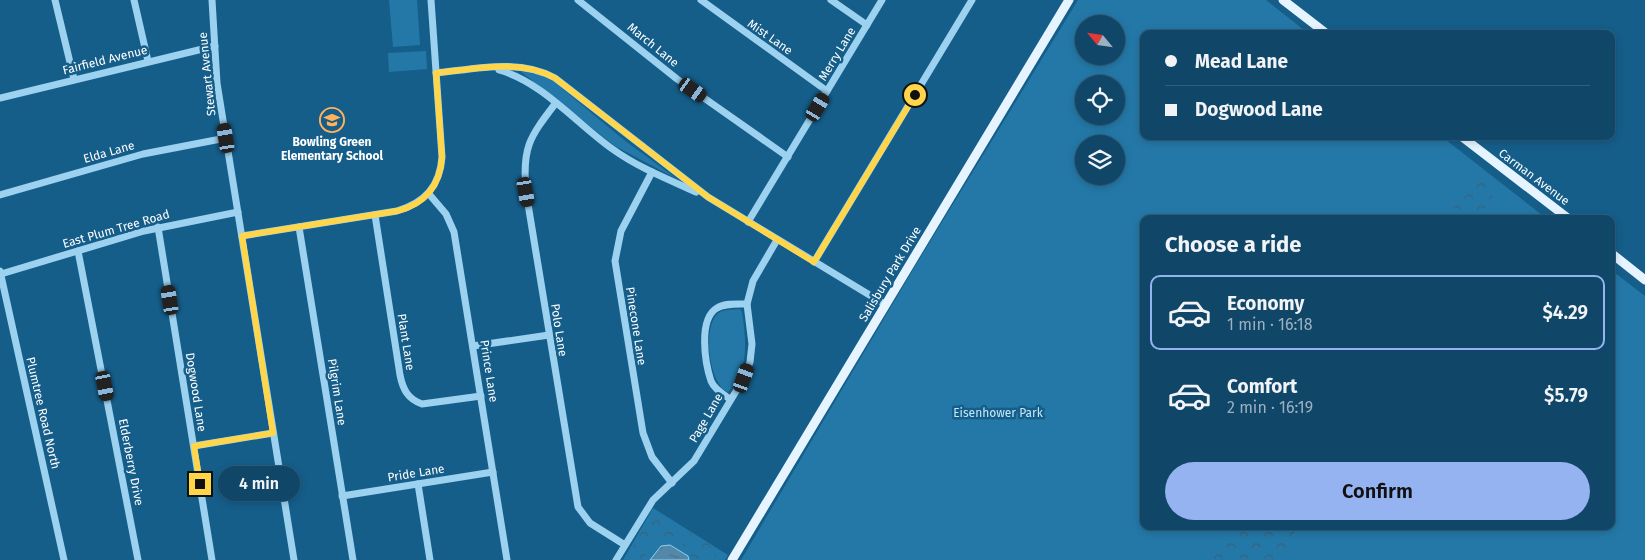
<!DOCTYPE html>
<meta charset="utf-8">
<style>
:root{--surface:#104668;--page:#1e5071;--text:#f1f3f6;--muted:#9cb1c0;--line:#305e7c;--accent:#95b2f1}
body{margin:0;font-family:"Fira Sans",sans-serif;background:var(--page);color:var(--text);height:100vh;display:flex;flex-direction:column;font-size:19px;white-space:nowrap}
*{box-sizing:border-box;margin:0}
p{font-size:16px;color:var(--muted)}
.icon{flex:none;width:28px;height:28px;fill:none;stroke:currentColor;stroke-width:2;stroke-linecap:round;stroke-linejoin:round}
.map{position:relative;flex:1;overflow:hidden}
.panel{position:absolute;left:1140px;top:215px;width:475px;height:315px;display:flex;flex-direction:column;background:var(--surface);border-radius:10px;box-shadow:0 2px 8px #0003,0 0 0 1px var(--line)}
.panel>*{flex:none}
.top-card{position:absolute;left:1140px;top:30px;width:475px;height:110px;border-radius:10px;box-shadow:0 2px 8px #0003,0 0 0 1px var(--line);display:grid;align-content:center;height:110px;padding:0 25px;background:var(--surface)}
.needle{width:32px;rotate:299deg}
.tools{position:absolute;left:1075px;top:15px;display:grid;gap:10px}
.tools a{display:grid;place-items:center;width:50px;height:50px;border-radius:50%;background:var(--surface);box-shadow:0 2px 8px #0003,0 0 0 1px var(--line);font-size:25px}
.end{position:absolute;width:22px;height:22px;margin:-11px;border:6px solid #ffd54a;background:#111;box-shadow:0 0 0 2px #111}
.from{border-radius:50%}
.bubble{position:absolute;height:35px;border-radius:18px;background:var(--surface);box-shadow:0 2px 8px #0003,0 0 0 1px var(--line);font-size:16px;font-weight:600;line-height:35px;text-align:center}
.car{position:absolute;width:15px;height:30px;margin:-15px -8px;border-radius:6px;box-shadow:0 0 4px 1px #0007;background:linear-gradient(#222 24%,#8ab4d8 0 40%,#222 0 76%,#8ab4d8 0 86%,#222 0)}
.top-card b{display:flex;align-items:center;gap:18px;height:48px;font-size:19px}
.top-card b+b{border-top:1px solid var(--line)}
.top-card i{width:12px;height:12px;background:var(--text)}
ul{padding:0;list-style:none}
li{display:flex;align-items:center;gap:15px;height:75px;margin:0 10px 8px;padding:0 15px;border:2px solid transparent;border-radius:10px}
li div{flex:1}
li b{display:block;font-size:19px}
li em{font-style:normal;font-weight:600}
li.active{border-color:var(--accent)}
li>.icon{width:45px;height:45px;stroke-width:1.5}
h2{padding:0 25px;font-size:22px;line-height:60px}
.primary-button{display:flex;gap:10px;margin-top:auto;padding:10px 25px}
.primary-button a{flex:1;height:58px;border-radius:30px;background:var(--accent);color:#111;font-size:20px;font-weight:600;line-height:58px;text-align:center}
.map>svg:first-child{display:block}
.green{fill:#2478a7;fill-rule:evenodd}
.forest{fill:url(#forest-crowns)}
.water{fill:url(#water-ripples);stroke:#8ecff2}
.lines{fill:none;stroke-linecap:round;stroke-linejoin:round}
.minor{stroke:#9cd1ef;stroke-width:7}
.major{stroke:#e5f4ff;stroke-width:9}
.route{stroke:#ffd54a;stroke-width:6}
.labels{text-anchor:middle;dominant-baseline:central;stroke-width:5;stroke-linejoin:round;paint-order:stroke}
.street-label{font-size:12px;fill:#fff;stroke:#155e8a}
.poi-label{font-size:12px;font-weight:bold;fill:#fff;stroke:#155e8a}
.park-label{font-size:12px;fill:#c3e7fb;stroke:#155e8a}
</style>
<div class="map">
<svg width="1645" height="560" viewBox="0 0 1645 560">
<defs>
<pattern id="forest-crowns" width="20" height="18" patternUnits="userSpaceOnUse" patternTransform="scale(1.25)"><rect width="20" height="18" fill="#2478a7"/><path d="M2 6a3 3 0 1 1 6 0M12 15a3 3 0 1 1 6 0" fill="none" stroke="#38627a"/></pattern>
<pattern id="water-ripples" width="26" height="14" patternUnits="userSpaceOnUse" patternTransform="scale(1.25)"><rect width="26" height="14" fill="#5488a9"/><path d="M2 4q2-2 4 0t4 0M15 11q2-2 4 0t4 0" fill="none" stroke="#517084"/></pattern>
</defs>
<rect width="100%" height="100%" fill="#155e8a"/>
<g class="green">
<polygon points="389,0 417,0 420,45 393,47"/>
<path d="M 1078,0 L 1266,0 L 1309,34 L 1144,34 L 1144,136 L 1441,136 L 1547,219 L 1144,219 L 1144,526 L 1611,526 L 1611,270 L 1645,296 L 1645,560 L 741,560 L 917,263 ZM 1084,24 L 1116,24 L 1116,56 L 1084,56 ZM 1084,84 L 1116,84 L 1116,116 L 1084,116 ZM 1084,144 L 1116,144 L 1116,176 L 1084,176 Z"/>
<polygon points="426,51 427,69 389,72 388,53"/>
<polygon points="520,71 540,75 553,81 624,140 677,179 615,146"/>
<path d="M 740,309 L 742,312 C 746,339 750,371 728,392 C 709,385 701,323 720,312 C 726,309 734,310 740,309 Z"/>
<polygon points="653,508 728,555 725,560 623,560"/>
</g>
<g class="forest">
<polygon points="1476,174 1488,182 1492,197 1478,219 1450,219 1458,189"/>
<polygon points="654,511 718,550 715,560 693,560 682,543 664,537 653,543 643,560 625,560"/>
<polygon points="1233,526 1298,526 1278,560 1207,560 1209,556 1224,542"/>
</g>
<polygon class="water" points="670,545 688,556 689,560 650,560 661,546"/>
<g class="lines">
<g class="minor">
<polyline points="55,0 74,79"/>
<polyline points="134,0 148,61"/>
<polyline points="212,0 217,83 294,560"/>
<polyline points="578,0 677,79 788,157"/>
<polyline points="701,0 827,91"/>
<polyline points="831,0 867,25"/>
<path d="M 499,70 C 542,82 575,122 611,148 C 637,167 667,179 696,192"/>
<path d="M 436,73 C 475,69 520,58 555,78 L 708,197 L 886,305"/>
<polyline points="0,98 215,46"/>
<path d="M 555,104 C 529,138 522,148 526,192 L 578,507 L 590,523 L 625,545"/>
<polyline points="652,172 621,231 615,261 643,433 652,457 672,483"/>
<polyline points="429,194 446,214 454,232 507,560"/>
<polyline points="0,195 143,154 226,138"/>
<path d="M 375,215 L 400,375 C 403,390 408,399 422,404 L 481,396"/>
<polyline points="748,222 882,0"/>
<polyline points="158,227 212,560"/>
<polyline points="299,227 353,560"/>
<path d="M 242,236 L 397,211 C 425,203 440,186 442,157 L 431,0"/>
<polyline points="78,251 138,560"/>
<polyline points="814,262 972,0"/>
<polyline points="0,271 64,560"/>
<polyline points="1,274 144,231 238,212"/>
<polyline points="473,346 549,335"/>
<path d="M 730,399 C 723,394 714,389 711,381 C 705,363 698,319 717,308 C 725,303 737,304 747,304"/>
<polyline points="194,446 273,433"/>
<polyline points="418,484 430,560"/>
<polyline points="342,496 493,472"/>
<polyline points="616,560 653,500 694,461 744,378 750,362 752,344 747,304 753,281 777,240"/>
</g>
<g class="major">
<polyline points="1283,0 1327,34"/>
<polyline points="1461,136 1569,219"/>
<polyline points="1611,253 1645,280"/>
<polyline points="732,560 1069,0"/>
</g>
</g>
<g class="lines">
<path class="route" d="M 200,484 L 194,446 L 273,433 L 242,236 L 397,211 C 425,204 440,186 442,157 L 436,73 C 475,69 519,58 555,78 L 708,197 L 814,262 L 915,95"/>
</g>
<defs>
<symbol id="school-ring" viewBox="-11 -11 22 22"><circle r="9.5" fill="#155e8a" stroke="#ffb15b" stroke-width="1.5"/><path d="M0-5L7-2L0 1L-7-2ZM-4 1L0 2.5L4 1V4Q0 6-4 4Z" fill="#ffb15b"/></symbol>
</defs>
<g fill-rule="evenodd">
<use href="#school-ring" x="318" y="106" width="28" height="28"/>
</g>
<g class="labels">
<g class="street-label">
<text transform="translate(770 37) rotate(35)">Mist Lane</text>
<text transform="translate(653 45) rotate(39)">March Lane</text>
<text transform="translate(837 54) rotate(-59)">Merry Lane</text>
<text transform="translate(105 60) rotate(-14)">Fairfield Avenue</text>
<text transform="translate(207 74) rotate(-96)">Stewart Avenue</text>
<text transform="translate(109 152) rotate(-16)">Elda Lane</text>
<text transform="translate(1534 177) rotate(37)">Carman Avenue</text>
<text transform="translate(116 229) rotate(-16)">East Plum Tree Road</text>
<text transform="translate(890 274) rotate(-59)">Salisbury Park Drive</text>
<text transform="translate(636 326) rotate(81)">Pinecone Lane</text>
<text transform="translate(559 330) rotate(81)">Polo Lane</text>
<text transform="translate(406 342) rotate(81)">Plant Lane</text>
<text transform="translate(489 371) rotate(81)">Prince Lane</text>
<text transform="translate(196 392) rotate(81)">Dogwood Lane</text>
<text transform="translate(337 392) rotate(81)">Pilgrim Lane</text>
<text transform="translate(43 413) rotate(77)">Plumtree Road North</text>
<text transform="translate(706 418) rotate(-60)">Page Lane</text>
<text transform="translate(131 462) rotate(79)">Elderberry Drive</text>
<text transform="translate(416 473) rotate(-9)">Pride Lane</text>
</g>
<g class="poi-label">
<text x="332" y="142">Bowling Green<tspan x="332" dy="14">Elementary School</tspan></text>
</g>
<g class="park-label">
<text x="998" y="413">Eisenhower Park</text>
</g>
</g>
</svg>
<div class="tools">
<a><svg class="needle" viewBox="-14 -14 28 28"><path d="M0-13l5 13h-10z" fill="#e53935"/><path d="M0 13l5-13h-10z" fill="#9cb1c0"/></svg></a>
<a><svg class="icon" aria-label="locate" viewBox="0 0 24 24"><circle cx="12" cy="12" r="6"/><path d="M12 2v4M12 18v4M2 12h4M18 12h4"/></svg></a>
<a><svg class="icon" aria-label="layers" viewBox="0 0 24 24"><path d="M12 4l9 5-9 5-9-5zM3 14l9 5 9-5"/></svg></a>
</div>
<i class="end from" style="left:915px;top:95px"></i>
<i class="end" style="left:200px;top:484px"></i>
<div class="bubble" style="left:218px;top:466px;width:82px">4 min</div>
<i class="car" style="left:693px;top:90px;rotate:125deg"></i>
<i class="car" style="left:818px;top:107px;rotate:31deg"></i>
<i class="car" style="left:226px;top:138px;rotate:351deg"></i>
<i class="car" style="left:526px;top:192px;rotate:170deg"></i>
<i class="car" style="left:170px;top:300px;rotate:351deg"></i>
<i class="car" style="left:744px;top:378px;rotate:20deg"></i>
<i class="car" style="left:105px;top:386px;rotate:169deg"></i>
<div class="top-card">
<b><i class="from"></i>Mead Lane</b>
<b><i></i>Dogwood Lane</b>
</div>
<section class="panel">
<h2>Choose a ride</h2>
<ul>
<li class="active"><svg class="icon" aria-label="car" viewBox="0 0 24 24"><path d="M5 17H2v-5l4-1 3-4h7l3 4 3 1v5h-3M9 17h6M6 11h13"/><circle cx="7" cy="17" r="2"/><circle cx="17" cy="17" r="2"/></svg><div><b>Economy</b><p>1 min · 16:18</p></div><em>$4.29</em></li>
<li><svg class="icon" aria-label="car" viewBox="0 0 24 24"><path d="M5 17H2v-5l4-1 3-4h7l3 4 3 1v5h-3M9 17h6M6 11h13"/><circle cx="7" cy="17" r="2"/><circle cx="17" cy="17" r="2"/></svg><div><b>Comfort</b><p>2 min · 16:19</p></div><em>$5.79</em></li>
</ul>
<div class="primary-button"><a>Confirm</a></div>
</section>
</div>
